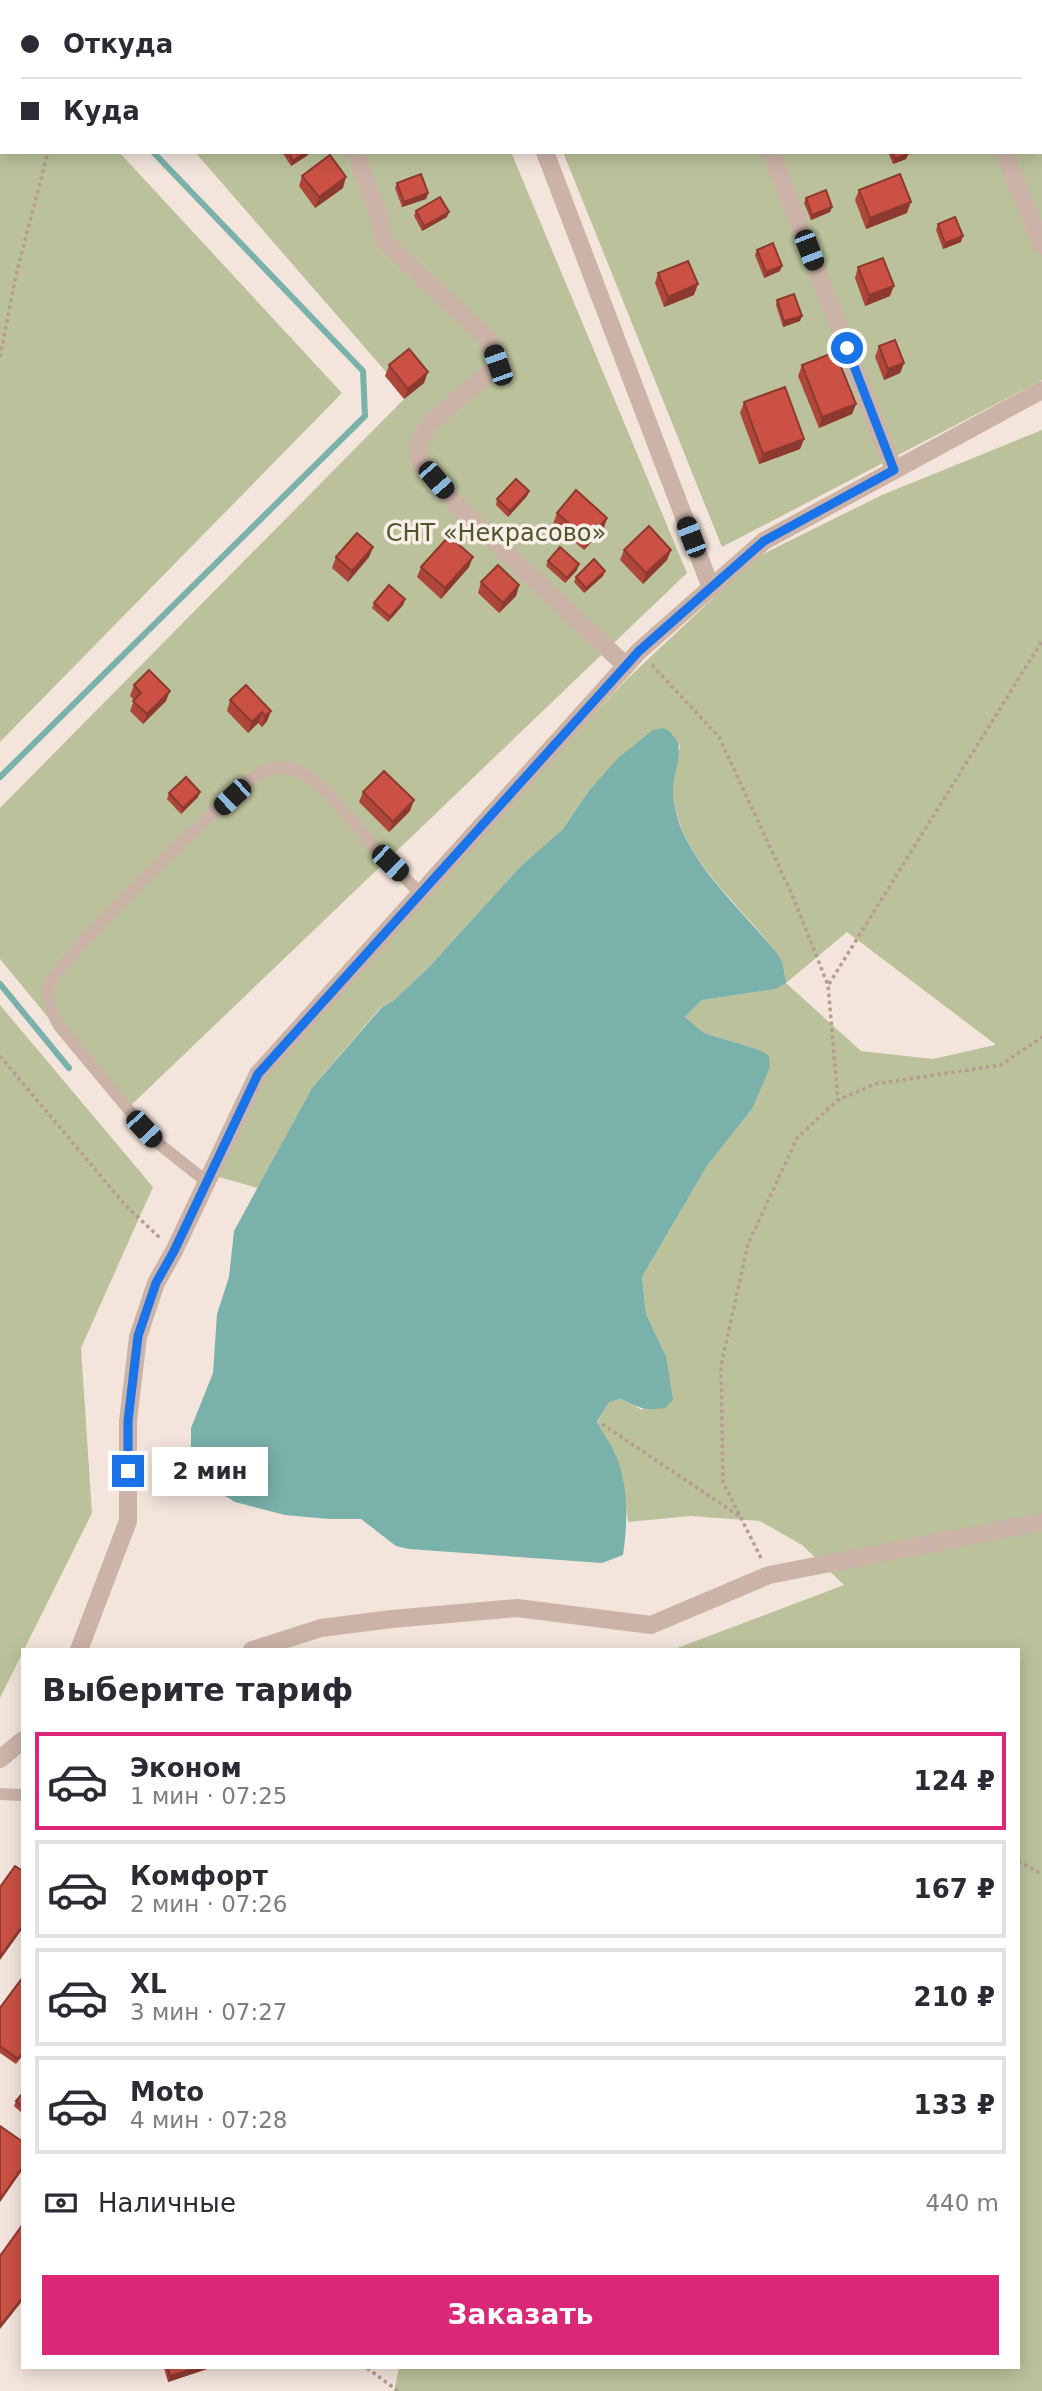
<!DOCTYPE html>
<html lang="ru">
<meta charset="utf-8">
<style>
:root{--surface:#fff;--page:#f7f7f7;--text:#2b2b33;--muted:#7c7c81;--line:#e1e1e2;--accent:#db2777}
body{margin:0;font-family:"DejaVu Sans",sans-serif;background:var(--page);color:var(--text);height:100vh;display:flex;flex-direction:column;font-size:26px;white-space:nowrap}
*{box-sizing:border-box;margin:0}
p{font-size:23px;color:var(--muted)}
.icon{flex:none;width:38px;height:38px;fill:none;stroke:currentColor;stroke-width:2;stroke-linecap:round;stroke-linejoin:round}
.map{position:relative;flex:1;overflow:hidden}
.panel{position:absolute;left:21px;top:1648px;width:999px;height:721px;display:flex;flex-direction:column;background:var(--surface);border-radius:0px;box-shadow:0 4px 18px #0003}
.panel>*{flex:none}
.guide{position:absolute;left:0px;top:0px;width:1043px;height:154px;box-shadow:0 4px 18px #0003;display:grid;align-content:center;height:154px;padding:0 21px;background:var(--surface)}
.end{position:absolute;width:32px;height:32px;margin:-16px;border:9px solid #1a73e8;background:#fff;box-shadow:0 0 0 4px #fff}
.from{border-radius:50%}
.bubble{position:absolute;height:49px;border-radius:0px;background:var(--surface);box-shadow:0 4px 18px #0003;font-size:23px;font-weight:600;line-height:49px;text-align:center}
.car{position:absolute;width:21px;height:42px;margin:-21px -10px;border-radius:9px;box-shadow:0 0 5px 2px #0007;background:linear-gradient(#222 24%,#8ab4d8 0 40%,#222 0 76%,#8ab4d8 0 86%,#222 0)}
.guide b{display:flex;align-items:center;gap:24px;height:66px;font-size:26px}
.guide b+b{border-top:2px solid var(--line)}
.guide i{width:18px;height:18px;background:var(--text)}
ul{padding:0;list-style:none}
li{display:flex;align-items:center;gap:21px;height:98px;margin:0 14px 10px;padding:0 7px;border:4px solid var(--line);border-radius:0px}
li div{flex:1}
li b{display:block;font-size:26px}
li em{font-style:normal;font-weight:600}
li.active{border-color:var(--accent)}
li>.icon{width:63px;height:63px;stroke-width:1.5}
h2{padding:0 21px;font-size:32px;line-height:84px}
.pay{display:flex;align-items:center;gap:18px;height:77px;padding:0 21px;font-size:26px}
.pay p{margin-inline-start:auto}
.action{display:flex;gap:14px;margin-top:auto;padding:14px 21px}
.action a{flex:1;height:80px;border-radius:0px;background:var(--accent);color:#fff;font-size:28px;font-weight:600;line-height:80px;text-align:center}
.map>svg:first-child{display:block}
.green{fill:#bbc29b;fill-rule:evenodd}
.water{fill:#7ab1ab}
.lines{fill:none;stroke-linecap:round;stroke-linejoin:round}
.stream{stroke:#7ab1ab;stroke-width:6}
.path{stroke:#b79c91;stroke-width:3.5;stroke-dasharray:3.5 3.5;stroke-linecap:butt}
.service{stroke:#cbb3a7;stroke-width:12}
.minor{stroke:#cbb3a7;stroke-width:18}
.wall{fill:#ae463a}
.shaded-wall{fill:#8d392f}
.building{fill:#ca5143;stroke:#8d392f;stroke-width:2}
.route{stroke:#1a73e8;stroke-width:9}
.labels{text-anchor:middle;dominant-baseline:central;stroke-width:7;stroke-linejoin:round;paint-order:stroke}
.park-label{font-size:24px;fill:#4d572b;stroke:#faefe8}
</style>
<div class="map">
<svg width="1042" height="2391" viewBox="0 0 1042 2391">
<rect width="100%" height="100%" fill="#f3e5dc"/>
<g class="green">
<polygon points="0,0 115,2 2,2 2,152 119,152 342,393 0,742"/>
<polygon points="502,0 1042,0 1042,380 722,547 563,152 1041,152 1041,2"/>
<polygon points="195,152 511,152 687,573 125,1111 0,959 0,808 407,396"/>
<path d="M 1042,430 L 1042,2391 L 394,2391 L 399,2368 L 1018,2368 L 1018,1650 L 672,1650 L 844,1585 L 802,1545 L 760,1521 L 691,1516 L 628,1522 L 624,1488 L 615,1453 L 597,1423 L 609,1402 L 621,1399 L 642,1410 L 666,1356 L 646,1314 L 642,1277 L 707,1166 L 752,1109 L 760,1050 L 704,1033 L 685,1017 L 702,1000 L 775,989 L 782,961 C 746,907 680,863 673,794 C 672,779 678,760 680,745 L 588,792 L 563,829 L 521,866 L 428,968 L 393,1001 L 381,1007 L 312,1088 L 258,1188 L 205,1173 L 276,1055 L 627,679 L 757,557 L 882,495 ZM 847,932 L 995,1044 L 995,1045 L 933,1059 L 861,1051 L 786,983 Z"/>
<polygon points="0,1005 153,1187 81,1348 92,1513 0,1698"/>
</g>
<path class="water" d="M 664,728 C 691,744 673,766 673,791 C 673,801 677,818 681,828 C 701,875 744,913 776,952 L 782,961 L 786,983 L 775,989 L 702,1000 L 685,1017 L 704,1033 L 760,1050 L 769,1056 L 770,1067 L 752,1109 L 707,1166 L 642,1277 L 646,1314 L 666,1356 L 673,1400 L 665,1408 C 645,1411 639,1408 621,1399 L 609,1402 L 597,1422 C 602,1432 609,1441 614,1451 C 629,1484 628,1521 623,1555 L 602,1563 L 409,1549 L 396,1546 L 361,1519 L 329,1519 L 285,1515 L 235,1502 L 203,1483 L 191,1463 L 191,1428 L 213,1373 L 217,1314 L 229,1277 L 234,1231 L 312,1088 L 382,1007 L 393,1001 L 428,968 L 521,866 L 563,829 L 588,792 L 618,758 L 653,730 Z"/>
<g class="lines">
<g class="stream">
<polyline points="6,0 8,2"/>
<polyline points="135,2 135,0"/>
<polyline points="0,777 365,416 363,371 153,152"/>
<polyline points="0,984 69,1068"/>
</g>
<g class="path">
<polyline points="104,0 105,2"/>
<polyline points="0,357 16,275 48,152"/>
<polyline points="652,665 719,737 793,897 828,985 838,1100"/>
<polyline points="829,984 1042,641"/>
<polyline points="0,1056 125,1205 160,1238"/>
<polyline points="602,1424 739,1516"/>
<polyline points="761,1558 723,1482 721,1366 748,1244 797,1138 838,1100 875,1084 1001,1065 1042,1037"/>
<polyline points="1018,1861 1042,1874"/>
<polyline points="367,2368 398,2391"/>
</g>
<g class="service">
<path d="M 207,1182 L 154,1140 L 59,1026 C 53,1014 45,1000 49,986 C 54,963 226,797 253,778 C 264,771 273,765 287,768 C 321,773 353,825 376,849 C 391,864 406,879 421,894"/>
<polyline points="0,1794 23,1795"/>
</g>
<g class="minor">
<polyline points="297,0 297,2"/>
<polyline points="487,0 488,2"/>
<polyline points="712,0 712,2"/>
<polyline points="943,0 943,2"/>
<polyline points="355,152 378,212 384,241 489,340 498,365 431,422 418,444 421,463 465,514 626,666"/>
<polyline points="545,152 711,588"/>
<polyline points="771,152 894,470"/>
<polyline points="1004,152 1042,246"/>
<polyline points="79,1650 128,1521 128,1421 138,1337 156,1283 174,1251 258,1074 639,651 764,541 1042,390"/>
<polyline points="252,1650 321,1628 392,1619 517,1608 651,1625 769,1575 1042,1522"/>
<polyline points="0,1759 23,1740"/>
</g>
</g>
<g class="wall">
<polygon points="282,152 309,152 308,155 291,166"/>
<polygon points="888,152 907,152 908,154 906,159 893,164"/>
<polygon points="302,176 343,188 315,208 299,186"/>
<polygon points="397,183 428,193 426,199 402,207 395,188"/>
<polygon points="859,190 907,213 866,229 855,200"/>
<polygon points="806,198 832,207 830,212 811,220 804,203"/>
<polygon points="416,211 447,217 422,231 414,216"/>
<polygon points="938,224 961,242 943,249 936,230"/>
<polygon points="757,250 780,271 764,278 755,255"/>
<polygon points="858,267 890,296 865,306 855,278"/>
<polygon points="658,273 694,295 664,307 655,283"/>
<polygon points="777,300 800,321 783,327 776,305"/>
<polygon points="879,346 904,363 900,373 884,380 875,357"/>
<polygon points="389,365 424,383 404,399 385,376"/>
<polygon points="802,365 856,404 852,414 819,428 798,376"/>
<polygon points="744,402 804,439 800,449 759,464 740,413"/>
<polygon points="529,491 527,496 508,517 496,505 497,499"/>
<polygon points="557,513 604,528 584,550 553,524"/>
<polygon points="373,547 369,557 348,582 332,568 336,557"/>
<polygon points="624,550 671,550 667,560 643,584 620,560"/>
<polygon points="548,561 577,570 565,583 546,566"/>
<polygon points="421,567 469,567 441,599 417,577"/>
<polygon points="605,571 603,576 584,593 574,582 576,577"/>
<polygon points="481,582 519,585 516,596 499,613 478,593"/>
<polygon points="405,599 403,605 388,622 372,608 374,603"/>
<polygon points="134,685 166,701 143,724 130,711 134,700 130,696"/>
<polygon points="230,700 271,711 267,721 262,727 258,723 248,733 227,711"/>
<polygon points="363,792 410,811 389,832 359,802"/>
<polygon points="169,793 198,797 181,814 167,799"/>
<polygon points="0,2008 23,2055 16,2064 0,2053"/>
<polygon points="23,2093 23,2114 14,2106 16,2101"/>
<polygon points="164,2368 207,2368 207,2369 168,2382"/>
</g>
<g class="shaded-wall">
<polygon points="782,0 793,0 789,2 777,2"/>
<polygon points="306,152 309,152 308,155 291,166 293,161"/>
<polygon points="908,154 906,159 893,164 895,159"/>
<polygon points="346,177 343,188 315,208 319,197"/>
<polygon points="428,193 426,199 402,207 404,202"/>
<polygon points="911,202 907,213 866,229 870,218"/>
<polygon points="832,207 830,212 811,220 812,215"/>
<polygon points="449,212 447,217 422,231 424,226"/>
<polygon points="963,236 961,242 943,249 945,243"/>
<polygon points="782,266 780,271 764,278 766,272"/>
<polygon points="698,284 694,295 664,307 668,297"/>
<polygon points="894,286 890,296 865,306 869,295"/>
<polygon points="802,316 800,321 783,327 784,321"/>
<polygon points="904,363 900,373 884,380 888,369"/>
<polygon points="428,372 424,383 404,399 408,389"/>
<polygon points="856,404 852,414 819,428 822,417"/>
<polygon points="804,439 800,449 759,464 763,454"/>
<polygon points="529,491 527,496 508,517 510,511"/>
<polygon points="607,518 604,528 584,550 588,540"/>
<polygon points="373,547 369,557 348,582 352,571"/>
<polygon points="671,550 667,560 643,584 646,573"/>
<polygon points="473,557 469,567 441,599 445,588"/>
<polygon points="579,564 577,570 565,583 567,578"/>
<polygon points="605,571 603,576 584,593 586,588"/>
<polygon points="519,585 516,596 499,613 503,603"/>
<polygon points="405,599 403,605 388,622 390,617"/>
<polygon points="170,691 166,701 143,724 147,714"/>
<polygon points="271,711 267,721 262,727 265,716"/>
<polygon points="262,712 258,723 248,733 252,722"/>
<polygon points="200,792 198,797 181,814 183,808"/>
<polygon points="414,800 410,811 389,832 393,822"/>
<polygon points="23,1925 23,1928 0,1960 0,1957"/>
<polygon points="23,2166 23,2169 0,2202 0,2200"/>
<polygon points="23,2297 23,2300 0,2329 0,2326"/>
<polygon points="197,2368 207,2368 207,2369 168,2382 170,2376"/>
</g>
<g class="building">
<polygon points="331,0 363,0 364,2 331,2"/>
<polygon points="848,0 868,0 869,2 849,2"/>
<polygon points="288,152 306,152 293,161"/>
<polygon points="892,152 907,152 908,154 895,159"/>
<polygon points="330,155 346,177 319,197 302,176"/>
<polygon points="421,174 428,193 404,202 397,183"/>
<polygon points="900,174 911,202 870,218 859,190"/>
<polygon points="826,190 832,207 812,215 806,198"/>
<polygon points="440,197 449,212 424,226 416,211"/>
<polygon points="955,217 963,236 945,243 938,224"/>
<polygon points="773,243 782,266 766,272 757,250"/>
<polygon points="883,258 894,286 869,295 858,267"/>
<polygon points="688,261 698,284 668,297 658,273"/>
<polygon points="794,294 802,316 784,321 777,300"/>
<polygon points="895,340 904,363 888,369 879,346"/>
<polygon points="409,349 428,372 408,389 389,365"/>
<polygon points="835,352 856,404 822,417 802,365"/>
<polygon points="785,387 804,439 763,454 744,402"/>
<polygon points="516,479 529,491 510,511 497,499"/>
<polygon points="576,490 607,518 588,540 557,513"/>
<polygon points="649,526 671,550 646,573 624,550"/>
<polygon points="357,533 373,547 352,571 336,557"/>
<polygon points="449,536 473,557 445,588 421,567"/>
<polygon points="560,547 579,564 567,578 548,561"/>
<polygon points="594,559 605,571 586,588 576,577"/>
<polygon points="498,565 519,585 503,603 481,582"/>
<polygon points="389,585 405,599 390,617 374,603"/>
<polygon points="149,670 170,691 147,714 133,701 141,693 134,685"/>
<polygon points="246,685 271,711 265,716 262,712 252,722 230,700"/>
<polygon points="384,771 414,800 393,822 363,792"/>
<polygon points="186,777 200,792 183,808 169,793"/>
<polygon points="15,1866 23,1871 23,1925 0,1957 0,1887"/>
<polygon points="23,1977 23,2052 18,2059 0,2046 0,2008"/>
<polygon points="23,2093 23,2107 16,2101"/>
<polygon points="0,2126 23,2142 23,2166 0,2200"/>
<polygon points="23,2224 23,2297 0,2326 0,2256"/>
<polygon points="168,2368 197,2368 170,2376"/>
</g>
<g class="lines">
<polyline class="route" points="128,1471 128,1421 138,1336 156,1283 174,1251 258,1074 639,651 764,541 894,470 847,348"/>
</g>
<g class="labels">
<g class="park-label">
<text x="496" y="533">СНТ «Некрасово»</text>
</g>
</g>
</svg>
<i class="end from" style="left:847px;top:348px"></i>
<i class="end" style="left:128px;top:1471px"></i>
<div class="bubble" style="left:152px;top:1447px;width:116px">2 мин</div>
<i class="car" style="left:809px;top:250px;rotate:159deg"></i>
<i class="car" style="left:498px;top:365px;rotate:341deg"></i>
<i class="car" style="left:436px;top:480px;rotate:139deg"></i>
<i class="car" style="left:691px;top:537px;rotate:339deg"></i>
<i class="car" style="left:232px;top:797px;rotate:227deg"></i>
<i class="car" style="left:390px;top:863px;rotate:134deg"></i>
<i class="car" style="left:144px;top:1129px;rotate:137deg"></i>
<div class="guide">
<b><i class="from"></i>Откуда</b>
<b><i></i>Куда</b>
</div>
<section class="panel">
<h2>Выберите тариф</h2>
<ul>
<li class="active"><svg class="icon" aria-label="car" viewBox="0 0 24 24"><path d="M5 17H2v-5l4-1 3-4h7l3 4 3 1v5h-3M9 17h6M6 11h13"/><circle cx="7" cy="17" r="2"/><circle cx="17" cy="17" r="2"/></svg><div><b>Эконом</b><p>1 мин · 07:25</p></div><em>124 ₽</em></li>
<li><svg class="icon" aria-label="car" viewBox="0 0 24 24"><path d="M5 17H2v-5l4-1 3-4h7l3 4 3 1v5h-3M9 17h6M6 11h13"/><circle cx="7" cy="17" r="2"/><circle cx="17" cy="17" r="2"/></svg><div><b>Комфорт</b><p>2 мин · 07:26</p></div><em>167 ₽</em></li>
<li><svg class="icon" aria-label="car" viewBox="0 0 24 24"><path d="M5 17H2v-5l4-1 3-4h7l3 4 3 1v5h-3M9 17h6M6 11h13"/><circle cx="7" cy="17" r="2"/><circle cx="17" cy="17" r="2"/></svg><div><b>XL</b><p>3 мин · 07:27</p></div><em>210 ₽</em></li>
<li><svg class="icon" aria-label="car" viewBox="0 0 24 24"><path d="M5 17H2v-5l4-1 3-4h7l3 4 3 1v5h-3M9 17h6M6 11h13"/><circle cx="7" cy="17" r="2"/><circle cx="17" cy="17" r="2"/></svg><div><b>Moto</b><p>4 мин · 07:28</p></div><em>133 ₽</em></li>
</ul>
<div class="pay"><svg class="icon" aria-label="cash" viewBox="0 0 24 24"><path d="M3 7h18v10H3z"/><circle cx="12" cy="12" r="2"/></svg>Наличные<p>440 m</p></div>
<div class="action"><a>Заказать</a></div>
</section>
</div>
